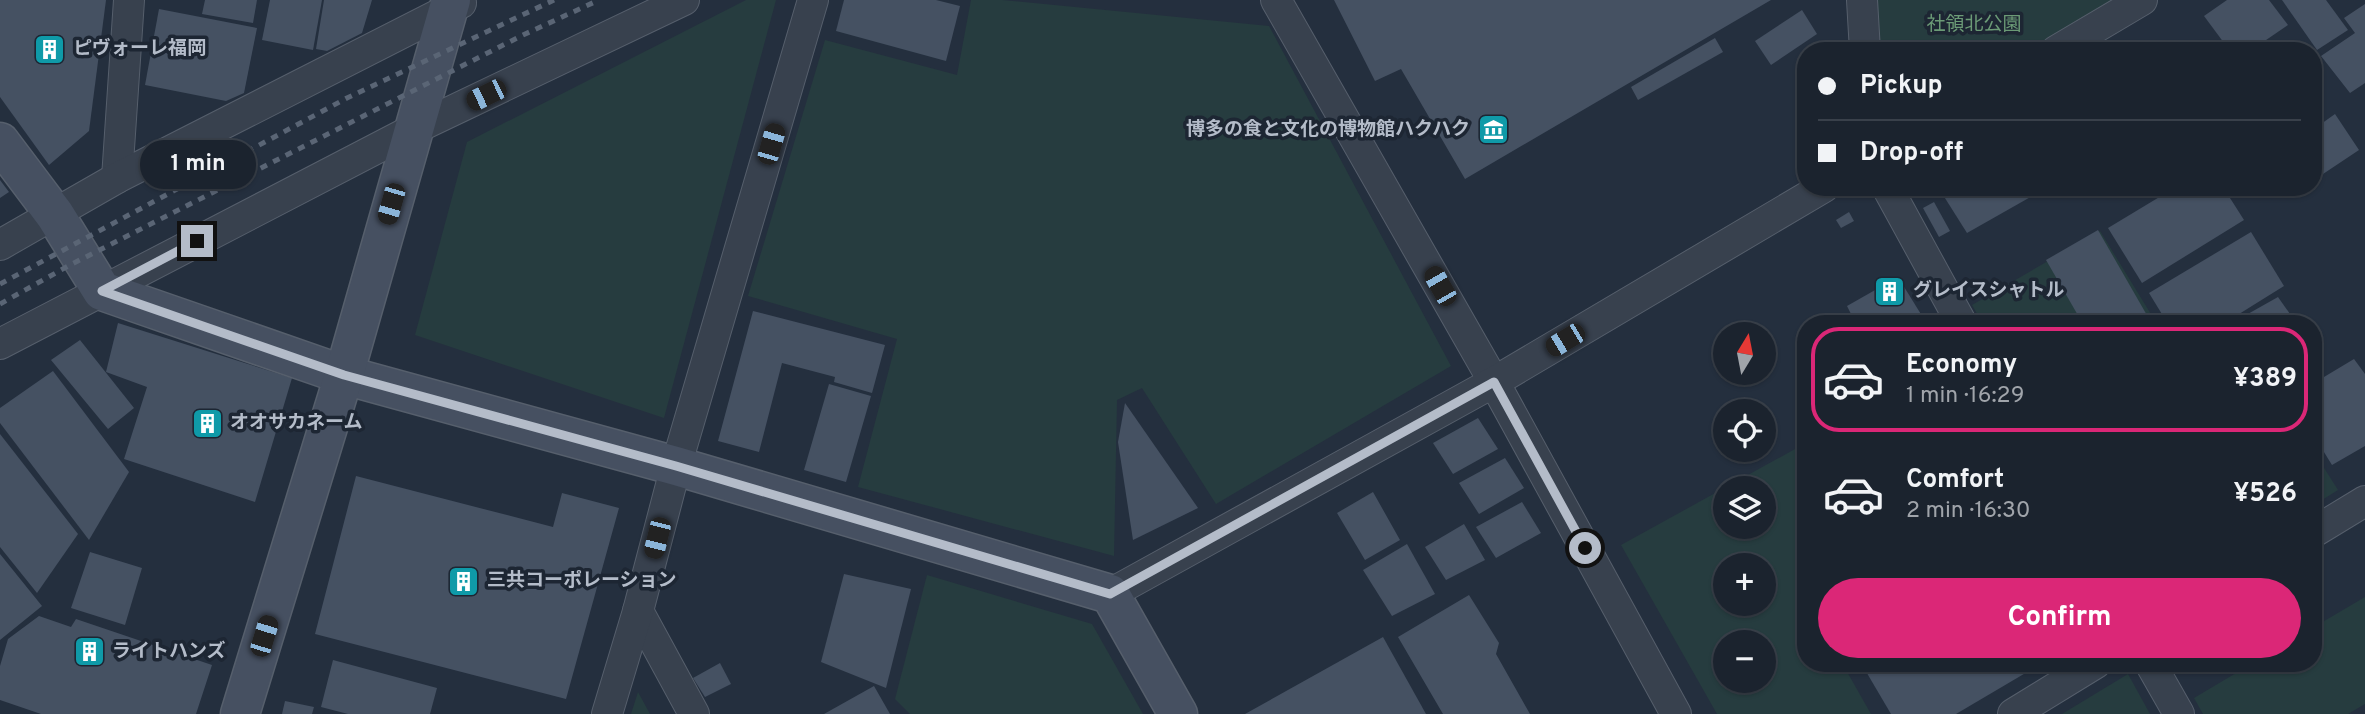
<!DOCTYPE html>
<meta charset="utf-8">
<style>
:root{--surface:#1b232e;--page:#242b36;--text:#f1f3f6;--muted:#a0a4aa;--line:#39404a;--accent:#db2777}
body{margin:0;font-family:Overpass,"Noto Sans JP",sans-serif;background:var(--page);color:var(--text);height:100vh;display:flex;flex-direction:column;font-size:26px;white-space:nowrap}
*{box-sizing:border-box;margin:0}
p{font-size:23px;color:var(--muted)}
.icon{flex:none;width:38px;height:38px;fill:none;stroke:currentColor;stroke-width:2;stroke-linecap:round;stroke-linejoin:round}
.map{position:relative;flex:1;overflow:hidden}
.details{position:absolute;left:1797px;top:315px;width:525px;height:357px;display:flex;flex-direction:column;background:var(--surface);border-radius:28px;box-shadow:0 2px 5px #0004,0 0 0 2px var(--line)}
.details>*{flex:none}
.top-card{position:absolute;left:1797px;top:42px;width:525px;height:154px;border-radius:28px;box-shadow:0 2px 5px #0004,0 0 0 2px var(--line);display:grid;align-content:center;height:154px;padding:0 21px;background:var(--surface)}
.needle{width:46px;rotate:10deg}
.fabs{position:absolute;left:1713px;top:322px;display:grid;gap:14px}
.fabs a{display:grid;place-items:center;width:63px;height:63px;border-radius:50%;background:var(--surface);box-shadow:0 2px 5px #0004,0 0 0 2px var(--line);font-size:35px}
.end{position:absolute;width:32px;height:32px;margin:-16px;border:9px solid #b4bcc9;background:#111;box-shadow:0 0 0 4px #111}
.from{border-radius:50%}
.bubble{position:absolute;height:49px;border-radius:24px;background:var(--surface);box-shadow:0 2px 5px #0004,0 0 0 2px var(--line);font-size:23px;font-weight:700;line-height:49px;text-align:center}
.car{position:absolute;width:21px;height:42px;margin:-21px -10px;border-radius:9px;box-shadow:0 0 5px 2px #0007;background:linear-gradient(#222 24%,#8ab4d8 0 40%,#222 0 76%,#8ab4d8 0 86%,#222 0)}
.top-card b{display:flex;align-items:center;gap:24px;height:66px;font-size:26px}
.top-card b+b{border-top:2px solid var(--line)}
.top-card i{width:18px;height:18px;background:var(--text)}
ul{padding:12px 0 0;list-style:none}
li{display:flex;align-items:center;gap:21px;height:105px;margin:0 14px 10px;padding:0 7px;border:4px solid transparent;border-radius:28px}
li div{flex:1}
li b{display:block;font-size:26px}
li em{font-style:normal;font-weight:700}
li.selected{border-color:var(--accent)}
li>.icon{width:63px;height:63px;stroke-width:1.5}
.cta{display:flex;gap:14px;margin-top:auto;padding:14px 21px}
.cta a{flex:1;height:80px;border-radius:42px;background:var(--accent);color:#fff;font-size:28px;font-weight:700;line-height:80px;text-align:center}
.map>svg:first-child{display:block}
.green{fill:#263c3f;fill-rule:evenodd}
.building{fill:#455162}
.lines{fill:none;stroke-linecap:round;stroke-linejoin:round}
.street-casing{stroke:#565f6c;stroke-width:32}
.secondary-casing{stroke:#565f6c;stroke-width:41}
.street{stroke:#38414e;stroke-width:30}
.secondary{stroke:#465061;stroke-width:38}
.rail{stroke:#5a6575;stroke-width:5;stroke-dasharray:7 7;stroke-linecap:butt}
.route{stroke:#b4bcc9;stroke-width:9}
.labels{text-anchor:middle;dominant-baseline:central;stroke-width:7;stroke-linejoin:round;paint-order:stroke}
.park-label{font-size:19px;fill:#6b9a76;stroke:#1d2633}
.poi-label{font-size:19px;font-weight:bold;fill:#b4bcc9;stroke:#1d2633;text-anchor:start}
</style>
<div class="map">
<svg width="2365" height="714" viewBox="0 0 2365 714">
<rect width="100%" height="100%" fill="#242f3e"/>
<g class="green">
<polygon points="746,0 776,0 664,418 415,335 467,142"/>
<polygon points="971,0 1002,0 1269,26 1451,366 1216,504 1142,388 1117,400 1114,556 858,487 897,339 748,296 825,40 957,75"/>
<polygon points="1872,0 2120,0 2031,51 1875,51"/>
<polygon points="2100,231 2157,324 1983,324 1972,305"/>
<path d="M 1806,443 L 1806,663 L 1842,663 L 1871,714 L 1717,714 L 1621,545 ZM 1764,488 L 1764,527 L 1726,527 L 1726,488 ZM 1764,565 L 1764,604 L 1726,604 L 1726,565 ZM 1764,642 L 1764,681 L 1726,681 L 1726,642 Z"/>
<polygon points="2314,452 2338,490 2314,505"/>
<polygon points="927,575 1092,624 1143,714 910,714 895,699"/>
<polygon points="2365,597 2365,704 2348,714 2203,714 2194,698 2253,663 2314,663 2314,627"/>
<polygon points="2128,674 2150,714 2062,714"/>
<polygon points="638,692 650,714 631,714"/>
</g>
<g class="building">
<polygon points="0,0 106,0 89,131 49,165 0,97"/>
<polygon points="205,0 257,0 253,23 202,14"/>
<polygon points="270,0 322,0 313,50 262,40"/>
<polygon points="324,0 372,0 362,33 327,51 316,49"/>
<polygon points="844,0 936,0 960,6 946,61 836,31"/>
<polygon points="1334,0 1771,0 1465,179 1401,69 1375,81"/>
<polygon points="2227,0 2269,0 2288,25 2250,51 2230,51 2204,16"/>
<polygon points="2282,0 2326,0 2348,30 2317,50"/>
<polygon points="2365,4 2365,83 2350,93 2321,56 2355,33 2344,18"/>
<polygon points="159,9 257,28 244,93 226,101 145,85"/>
<polygon points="1802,10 1817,34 1771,65 1755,41"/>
<polygon points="1715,38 1723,52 1638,100 1631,87"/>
<polygon points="2335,114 2359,150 2320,176 2314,167 2314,129"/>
<polygon points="0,180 9,192 0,198"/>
<polygon points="1938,187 2048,187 1967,233"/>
<polygon points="2176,187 2223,187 2244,220 2142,283 2108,228"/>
<polygon points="1934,202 1950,231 1939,237 1923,208"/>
<polygon points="1849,212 1854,221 1841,228 1836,220"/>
<polygon points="2098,230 2152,324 2083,324 2046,260"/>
<polygon points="2251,232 2284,286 2223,324 2168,324 2149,293"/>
<polygon points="1898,277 1927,324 1856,324 1847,306"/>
<polygon points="2278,297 2297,324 2230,324"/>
<polygon points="753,311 885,345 872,393 834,382 835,377 782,363 759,452 718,441"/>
<polygon points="118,323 292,378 255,502 124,459 147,387 106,372"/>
<polygon points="80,340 134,408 108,429 51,360"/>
<polygon points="2354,359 2365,374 2365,446 2332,465 2314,436 2314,383"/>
<polygon points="53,371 129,472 89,540 0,423 0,408"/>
<polygon points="829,384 871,396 846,482 804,470"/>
<polygon points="1125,403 1198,508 1133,540 1118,442"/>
<polygon points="1478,418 1498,449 1453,474 1433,443"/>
<polygon points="0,434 78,534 37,593 0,547"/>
<polygon points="1505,458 1524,488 1479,514 1459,483"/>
<polygon points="356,476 553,527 562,493 619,508 566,699 315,634"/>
<polygon points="1373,492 1400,540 1365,560 1337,513"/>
<polygon points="1522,502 1541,533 1496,558 1476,527"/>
<polygon points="1464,524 1485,560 1446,580 1425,547"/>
<polygon points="1407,544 1435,594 1392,616 1363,570"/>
<polygon points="90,552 142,568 125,625 71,608"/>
<polygon points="0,554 42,606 0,640"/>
<polygon points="844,574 911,589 886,688 821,662"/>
<polygon points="1469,595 1499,643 1496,654 1530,714 1443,714 1398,637"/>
<polygon points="39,616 71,627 76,619 212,665 196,714 41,714 0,700 0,666 8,639"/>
<polygon points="1383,637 1426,714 1245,714"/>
<polygon points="333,660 437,688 430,714 348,714 321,707"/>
<polygon points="720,663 731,684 705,697 693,678"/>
<polygon points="1861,663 2031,663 2034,668 1956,714 1891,714"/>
<polygon points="874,686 890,714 824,714"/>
<polygon points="285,701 314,707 312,714 282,714"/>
</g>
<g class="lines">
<defs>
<g id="street">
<polyline points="1276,0 1494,382 1676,714"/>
<polyline points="1862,0 1865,51"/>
<polyline points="2056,51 2142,0"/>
<polyline points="117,178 129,0"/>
<polyline points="1887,187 1962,324"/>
<polyline points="0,245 117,178 461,3"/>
<polyline points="0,344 412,130 684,0"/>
<polyline points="2314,532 2365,501"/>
<polyline points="1110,594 1494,382 1824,187"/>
<polyline points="638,611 694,714"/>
<polyline points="2150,663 2179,714"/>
<polyline points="607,714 638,611 676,466 813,0"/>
<polyline points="2013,714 2096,663"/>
</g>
<g id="secondary">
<polyline points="0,142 55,215 102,291 344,375 676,466 1110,594 1178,714"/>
<polyline points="240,714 344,375 451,0"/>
</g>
</defs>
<use href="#street" class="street-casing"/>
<use href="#secondary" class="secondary-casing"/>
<use href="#street" class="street"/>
<use href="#secondary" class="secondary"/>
<g class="rail">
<polyline points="0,284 347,98 554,0"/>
<polyline points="0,304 70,265 523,35 599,0"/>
</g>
</g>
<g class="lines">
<polyline class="route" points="197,241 102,291 344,375 676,466 1110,594 1494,382 1585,548"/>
</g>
<defs>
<symbol id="building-square" viewBox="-11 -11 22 22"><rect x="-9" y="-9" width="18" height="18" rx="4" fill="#0f9aa8" stroke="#1d2633"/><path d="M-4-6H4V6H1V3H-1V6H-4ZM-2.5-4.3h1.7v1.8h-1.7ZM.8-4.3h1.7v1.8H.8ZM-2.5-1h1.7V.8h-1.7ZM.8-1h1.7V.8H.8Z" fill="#fff"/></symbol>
<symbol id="museum-square" viewBox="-11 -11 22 22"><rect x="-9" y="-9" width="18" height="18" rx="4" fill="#0f9aa8" stroke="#1d2633"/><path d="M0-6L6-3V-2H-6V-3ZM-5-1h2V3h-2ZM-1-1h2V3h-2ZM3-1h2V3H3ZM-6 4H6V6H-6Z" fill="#fff"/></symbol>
</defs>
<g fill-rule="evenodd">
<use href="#building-square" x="32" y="32" width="35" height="35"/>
<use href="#museum-square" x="1476" y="112" width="35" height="35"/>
<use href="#building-square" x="1872" y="274" width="35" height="35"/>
<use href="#building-square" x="190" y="406" width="35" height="35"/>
<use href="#building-square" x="446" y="564" width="35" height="35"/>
<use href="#building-square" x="72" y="634" width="35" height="35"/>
</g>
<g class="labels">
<g class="park-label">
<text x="1974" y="25">社領北公園</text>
</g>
<g class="poi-label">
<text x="73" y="49">ピヴォーレ福岡</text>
<text x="1470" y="130" text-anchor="end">博多の食と文化の博物館ハクハク</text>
<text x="1913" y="291">グレイスシャトル</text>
<text x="230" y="423">オオサカネーム</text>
<text x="487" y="581">三共コーポレーション</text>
<text x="112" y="652">ライトハンズ</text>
</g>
</g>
</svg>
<div class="fabs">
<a><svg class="needle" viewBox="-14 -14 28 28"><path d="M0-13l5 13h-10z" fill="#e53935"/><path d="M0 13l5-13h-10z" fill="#a0a4aa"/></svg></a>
<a><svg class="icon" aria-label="locate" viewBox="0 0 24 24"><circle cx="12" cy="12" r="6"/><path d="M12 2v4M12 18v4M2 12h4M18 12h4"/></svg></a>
<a><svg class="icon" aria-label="layers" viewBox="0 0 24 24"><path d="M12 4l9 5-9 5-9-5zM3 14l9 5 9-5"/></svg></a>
<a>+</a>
<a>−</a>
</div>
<i class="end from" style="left:1585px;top:548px"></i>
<i class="end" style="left:197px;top:241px"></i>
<div class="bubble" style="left:140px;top:140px;width:116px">1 min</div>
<i class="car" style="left:486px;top:95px;rotate:244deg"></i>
<i class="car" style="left:771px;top:144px;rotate:16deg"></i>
<i class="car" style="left:391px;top:204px;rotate:196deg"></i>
<i class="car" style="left:1440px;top:286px;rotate:330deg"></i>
<i class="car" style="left:1565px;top:340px;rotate:239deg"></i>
<i class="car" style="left:657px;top:538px;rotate:194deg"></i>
<i class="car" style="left:264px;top:636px;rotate:17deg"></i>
<div class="top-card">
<b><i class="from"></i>Pickup</b>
<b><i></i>Drop-off</b>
</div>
<section class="details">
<ul>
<li class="selected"><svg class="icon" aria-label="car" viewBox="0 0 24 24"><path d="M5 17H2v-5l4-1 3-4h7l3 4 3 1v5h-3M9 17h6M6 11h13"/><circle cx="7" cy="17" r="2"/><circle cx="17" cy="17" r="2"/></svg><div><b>Economy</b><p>1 min · 16:29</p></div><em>¥389</em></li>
<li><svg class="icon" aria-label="car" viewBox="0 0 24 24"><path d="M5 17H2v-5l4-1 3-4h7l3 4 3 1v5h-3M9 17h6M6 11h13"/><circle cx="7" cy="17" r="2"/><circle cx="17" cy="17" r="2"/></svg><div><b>Comfort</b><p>2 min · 16:30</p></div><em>¥526</em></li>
</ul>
<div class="cta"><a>Confirm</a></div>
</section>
</div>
